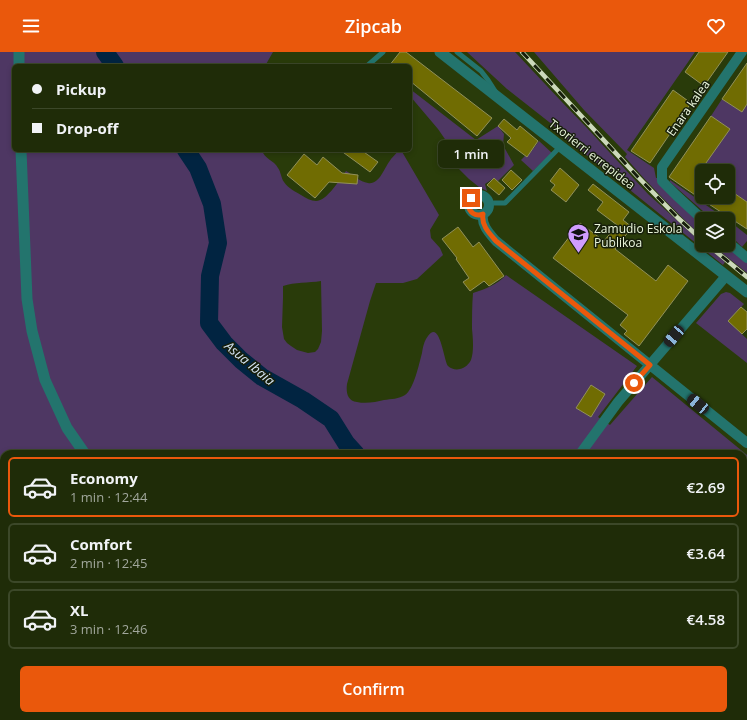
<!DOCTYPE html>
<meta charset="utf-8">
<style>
:root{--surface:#1f2c08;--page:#2c3816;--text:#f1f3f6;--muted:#a1a79c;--line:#3c4829;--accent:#ea580c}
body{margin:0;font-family:"Open Sans",sans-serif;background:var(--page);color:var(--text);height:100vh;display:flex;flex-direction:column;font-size:15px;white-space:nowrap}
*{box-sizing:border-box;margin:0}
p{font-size:13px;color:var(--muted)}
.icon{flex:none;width:22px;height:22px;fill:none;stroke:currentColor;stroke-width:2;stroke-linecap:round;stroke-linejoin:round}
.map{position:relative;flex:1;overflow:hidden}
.sheet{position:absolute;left:0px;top:398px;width:747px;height:270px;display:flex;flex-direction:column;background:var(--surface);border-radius:12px 12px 0 0;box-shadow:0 2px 6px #0003,0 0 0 1px var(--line)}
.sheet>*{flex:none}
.guide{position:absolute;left:12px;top:12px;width:400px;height:88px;border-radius:6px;box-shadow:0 2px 6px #0003,0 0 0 1px var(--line);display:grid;align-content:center;height:88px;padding:0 20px;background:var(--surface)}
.tools{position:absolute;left:695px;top:112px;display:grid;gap:8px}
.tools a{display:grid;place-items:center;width:40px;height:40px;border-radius:6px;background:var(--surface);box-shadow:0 2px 6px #0003,0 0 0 1px var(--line);font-size:20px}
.end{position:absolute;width:18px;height:18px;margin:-9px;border:5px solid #ea580c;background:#fff;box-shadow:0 0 0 2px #fff}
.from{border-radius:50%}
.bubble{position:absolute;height:28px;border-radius:6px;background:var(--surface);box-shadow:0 2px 6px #0003,0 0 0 1px var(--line);font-size:13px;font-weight:600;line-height:28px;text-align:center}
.car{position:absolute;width:12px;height:24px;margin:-12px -6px;border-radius:5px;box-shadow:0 0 3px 1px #0007;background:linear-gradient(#222 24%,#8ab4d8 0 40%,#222 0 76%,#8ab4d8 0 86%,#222 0)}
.guide b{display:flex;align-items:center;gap:14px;height:38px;font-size:15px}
.guide b+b{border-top:1px solid var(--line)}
.guide i{width:10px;height:10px;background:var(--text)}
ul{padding:7px 0 0;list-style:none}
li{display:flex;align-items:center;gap:12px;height:60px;margin:0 8px 6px;padding:0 12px;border:2px solid var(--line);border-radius:6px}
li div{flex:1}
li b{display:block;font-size:15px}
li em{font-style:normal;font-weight:600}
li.active{border-color:var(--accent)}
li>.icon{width:36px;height:36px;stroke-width:1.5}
.primary-button{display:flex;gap:8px;margin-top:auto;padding:8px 20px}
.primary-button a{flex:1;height:46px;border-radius:6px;background:var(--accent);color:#fff;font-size:16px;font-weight:600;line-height:46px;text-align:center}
header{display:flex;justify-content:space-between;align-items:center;height:52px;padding:0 20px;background:var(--accent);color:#fff;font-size:18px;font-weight:600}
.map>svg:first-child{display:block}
.green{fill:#4e3763;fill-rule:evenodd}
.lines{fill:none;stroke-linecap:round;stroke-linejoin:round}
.stream{stroke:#012441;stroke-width:3}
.river{stroke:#012441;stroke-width:18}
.building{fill:#706c02;stroke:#91905a}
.service{stroke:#23746d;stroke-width:5}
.minor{stroke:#23746d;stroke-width:10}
.tertiary{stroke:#23746d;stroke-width:11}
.rail-casing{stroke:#ccd9ba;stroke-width:4.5}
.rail{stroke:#171f0b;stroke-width:3;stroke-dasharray:9;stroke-linecap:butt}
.route{stroke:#ea580c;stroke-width:5}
.labels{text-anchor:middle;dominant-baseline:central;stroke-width:3;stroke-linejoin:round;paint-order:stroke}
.street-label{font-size:12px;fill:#ecf8dd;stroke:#171f0b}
.poi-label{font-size:12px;fill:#ecf8dd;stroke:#171f0b;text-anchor:start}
.water-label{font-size:13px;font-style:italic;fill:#d6e6f6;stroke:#171f0b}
</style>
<header><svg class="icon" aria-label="menu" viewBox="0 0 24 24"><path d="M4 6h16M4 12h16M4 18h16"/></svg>Zipcab<svg class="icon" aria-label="heart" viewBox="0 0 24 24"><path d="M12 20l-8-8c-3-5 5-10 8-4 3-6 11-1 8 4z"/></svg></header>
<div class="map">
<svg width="747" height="668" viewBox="0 0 747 668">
<rect width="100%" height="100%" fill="#293b0a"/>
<g class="green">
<path d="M 0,0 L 273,0 L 265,14 L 14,14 L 14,98 L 262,98 C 264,107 274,108 278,116 C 281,120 281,126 284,130 C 288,136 296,140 301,143 C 306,146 311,149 316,149 C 327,149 340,127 346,119 C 353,123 360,130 368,131 C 379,133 384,117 389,110 C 392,105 396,102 399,98 L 401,98 L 439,163 L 430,178 L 431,186 L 440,196 L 443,203 L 417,227 L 403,231 L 376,231 L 370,249 L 347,332 C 346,340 347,349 357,350 C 366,352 376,350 384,348 C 391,347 399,347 405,343 C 414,337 419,312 422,301 C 423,295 424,289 428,284 C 440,267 444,310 448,314 C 451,317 456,318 460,317 C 465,316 469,312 471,308 C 474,299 473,287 472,277 C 472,265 472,253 473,241 C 485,237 497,233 506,223 L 637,314 L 598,365 L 610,373 L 652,325 L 747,403 L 747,490 L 743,488 L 743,402 L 4,402 L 4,664 L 743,664 L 743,606 L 747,611 L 747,668 L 0,668 ZM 321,229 L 322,279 L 321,290 L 318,297 L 315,300 L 308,301 L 297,298 L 291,294 L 287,291 L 284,287 L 282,275 L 283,246 L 283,234 C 295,230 308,231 321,229 Z"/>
<polygon points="467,0 515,0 561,49 587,76 648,142 702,191 702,193 705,193 725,210 723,213 563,84 563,81 507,37"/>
<path d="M 534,0 L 695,0 L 627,98 L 654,116 L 656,126 L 659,126 L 702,170 L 702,185 C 675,159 649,133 625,105 L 627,102 L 584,58 Z"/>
<polygon points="410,37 476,88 498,74 504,82 503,93 514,113 498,129 494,126 485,132 487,139 479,135 469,127 459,117 449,93 438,77 410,44"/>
<polygon points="722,47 741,59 747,52 747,150 728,137 728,119 702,119 701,118 729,77 711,64"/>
<polygon points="539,89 552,101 533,119 521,108 529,100 530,101"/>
<polygon points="670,128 726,167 712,167 670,130"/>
<polygon points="728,168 747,183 747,189 742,195 728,181"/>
<polygon points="712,193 728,193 747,210 747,221"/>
<polygon points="726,240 730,241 744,252 728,269 747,287 747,311 696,271 721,242"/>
</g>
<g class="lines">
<polyline class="stream" points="203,668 204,664"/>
<g class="river">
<polyline points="105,0 115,14"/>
<polyline points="186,98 198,116 212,152 218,191 210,224 209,271 224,291 241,308 262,325 303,348 331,367 346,391 356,402"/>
<polyline points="742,664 743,668"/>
</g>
</g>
<g class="building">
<polygon points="400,0 406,0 492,66 477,84 410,29 410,14 389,14"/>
<polygon points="699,0 728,0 704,34 685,20"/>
<polygon points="747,11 747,52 742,60 722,47"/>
<polygon points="673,38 691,51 650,111 631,99"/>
<polygon points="711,64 730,77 701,118 702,119 702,145 728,145 728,137 747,150 747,177 698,145 669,125"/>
<polygon points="504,67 517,78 520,74 538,89 527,105 507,90 511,86 498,74"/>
<polygon points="340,98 361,98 378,110 370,120"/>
<polygon points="304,102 317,113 323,105 342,121 358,123 357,132 329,130 315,146 287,123"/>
<polygon points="560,116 579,133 566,150 551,138 555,133 550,129"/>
<polygon points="511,118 522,128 512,138 502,128"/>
<polygon points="494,126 505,136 499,143 487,133"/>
<polygon points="593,132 629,160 623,168 632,175 615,197 656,229 668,213 688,229 639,294 624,282 627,279 620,273 628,263 553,206 580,171 604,189 617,173 597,158 603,150 588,138"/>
<polygon points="458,175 473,195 479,190 504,224 489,234 484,229 470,239 463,230 469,226 456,207 457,206 442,187"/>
<polygon points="741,255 747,260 747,277 742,282 728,269"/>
<polygon points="591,333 605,342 591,365 576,356"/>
</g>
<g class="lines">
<g class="service">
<polyline points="457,0 481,19 488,28 495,39"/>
<polyline points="367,14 383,0"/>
<polyline points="494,151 505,151 561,94"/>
<polyline points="0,498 4,497"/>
</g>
<g class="minor">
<circle cx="479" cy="153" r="10"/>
<path d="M 483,162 C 481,173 489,181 496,189 L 747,391"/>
<polyline points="702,167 676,143 662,129 662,115 742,0"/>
<polyline points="728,190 747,206"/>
<polyline points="580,402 618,350 726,224"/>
<polyline points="743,597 747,598"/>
<polyline points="476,664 478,668"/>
</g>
<g class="tertiary">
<polyline points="19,0 19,14"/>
<polyline points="440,0 747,240"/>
<polyline points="21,98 27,247 32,279 45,328 67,376 85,402"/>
<polyline points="312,668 314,664"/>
</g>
<defs>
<g id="rail">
<polyline points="522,0 637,124 678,166 702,188"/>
<polyline points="708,193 747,225"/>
</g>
</defs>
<use href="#rail" class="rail-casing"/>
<use href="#rail" class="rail"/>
</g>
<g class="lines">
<path class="route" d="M 471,146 L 468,152 C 469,161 476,165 483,162 C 481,173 489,181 496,189 L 650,313 L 634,331"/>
</g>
<defs>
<symbol id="school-pin" viewBox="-11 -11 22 30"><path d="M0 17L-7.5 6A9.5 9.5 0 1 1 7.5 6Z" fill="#d09dff" stroke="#171f0b"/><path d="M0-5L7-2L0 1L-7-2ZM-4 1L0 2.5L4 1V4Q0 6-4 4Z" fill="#111"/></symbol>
</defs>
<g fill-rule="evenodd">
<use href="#school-pin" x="566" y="170" width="25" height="34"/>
</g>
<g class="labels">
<g class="street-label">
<text transform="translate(688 56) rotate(-55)">Enara kalea</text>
<text transform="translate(592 102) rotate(38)">Txorierri errepidea</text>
</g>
<g class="poi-label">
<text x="594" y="176">Zamudio Eskola<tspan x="594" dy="14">Publikoa</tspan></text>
</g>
<g class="water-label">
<text transform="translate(250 311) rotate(40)">Asua Ibaia</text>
</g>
</g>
</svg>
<div class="tools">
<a><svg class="icon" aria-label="locate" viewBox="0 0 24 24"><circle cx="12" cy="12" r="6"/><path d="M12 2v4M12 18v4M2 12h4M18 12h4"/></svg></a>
<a><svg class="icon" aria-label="layers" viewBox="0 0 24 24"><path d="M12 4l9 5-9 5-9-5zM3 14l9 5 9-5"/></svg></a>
</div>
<i class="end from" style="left:634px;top:331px"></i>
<i class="end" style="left:471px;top:146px"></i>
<div class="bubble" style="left:438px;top:88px;width:66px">1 min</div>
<i class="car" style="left:674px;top:284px;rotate:220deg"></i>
<i class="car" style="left:698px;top:352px;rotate:309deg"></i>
<div class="guide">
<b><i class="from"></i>Pickup</b>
<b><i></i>Drop-off</b>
</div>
<section class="sheet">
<ul>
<li class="active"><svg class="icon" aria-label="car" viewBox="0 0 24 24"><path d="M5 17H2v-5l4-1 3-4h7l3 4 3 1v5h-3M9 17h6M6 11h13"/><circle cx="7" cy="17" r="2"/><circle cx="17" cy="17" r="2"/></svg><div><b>Economy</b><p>1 min · 12:44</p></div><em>€2.69</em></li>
<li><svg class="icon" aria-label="car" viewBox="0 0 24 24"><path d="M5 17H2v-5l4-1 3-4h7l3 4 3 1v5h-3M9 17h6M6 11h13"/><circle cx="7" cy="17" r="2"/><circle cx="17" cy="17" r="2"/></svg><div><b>Comfort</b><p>2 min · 12:45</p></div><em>€3.64</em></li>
<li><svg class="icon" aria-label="car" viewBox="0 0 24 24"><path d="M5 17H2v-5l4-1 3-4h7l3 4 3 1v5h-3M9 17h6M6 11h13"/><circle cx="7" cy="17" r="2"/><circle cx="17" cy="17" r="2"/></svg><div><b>XL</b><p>3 min · 12:46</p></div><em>€4.58</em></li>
</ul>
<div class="primary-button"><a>Confirm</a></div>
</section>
</div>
